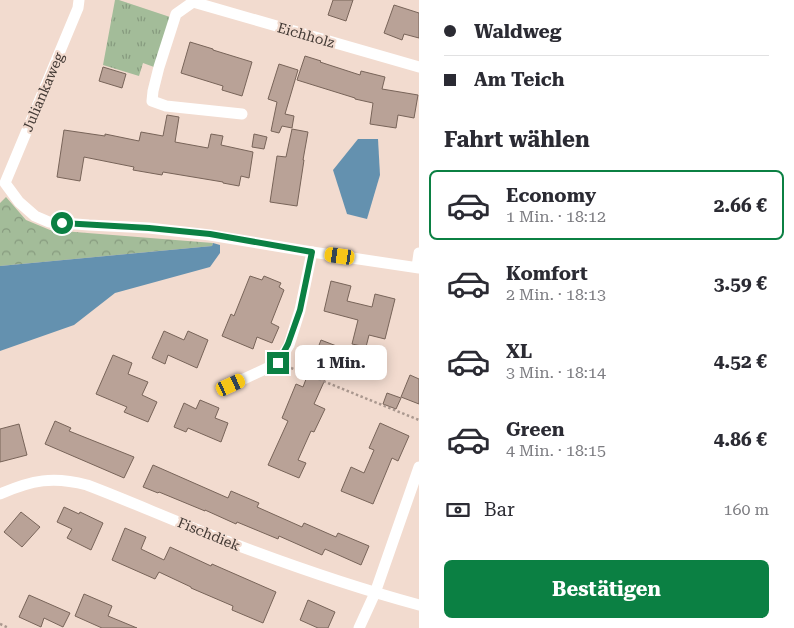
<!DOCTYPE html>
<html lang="de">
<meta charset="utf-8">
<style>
:root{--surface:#fff;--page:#f2f2f3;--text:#2b2b33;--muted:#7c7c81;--line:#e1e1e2;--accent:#0b8043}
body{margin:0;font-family:"Roboto Serif",serif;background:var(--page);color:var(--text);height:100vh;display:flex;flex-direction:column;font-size:19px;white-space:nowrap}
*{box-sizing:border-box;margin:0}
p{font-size:16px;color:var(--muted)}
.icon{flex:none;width:28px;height:28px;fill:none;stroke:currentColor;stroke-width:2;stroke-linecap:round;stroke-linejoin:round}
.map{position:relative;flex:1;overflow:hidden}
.panel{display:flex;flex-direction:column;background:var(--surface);width:375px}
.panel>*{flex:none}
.guide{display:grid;align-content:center;height:110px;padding:0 25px;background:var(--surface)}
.end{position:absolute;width:22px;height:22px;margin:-11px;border:6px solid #0b8043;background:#fff;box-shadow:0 0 0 2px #fff}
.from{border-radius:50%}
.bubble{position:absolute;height:35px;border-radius:8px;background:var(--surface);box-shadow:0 2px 12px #0003;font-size:16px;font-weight:700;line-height:35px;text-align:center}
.car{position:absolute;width:15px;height:30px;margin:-15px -8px;border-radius:6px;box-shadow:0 0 4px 1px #0007;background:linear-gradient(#f5c518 24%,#345 0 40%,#f5c518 0 76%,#345 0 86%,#f5c518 0)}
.guide b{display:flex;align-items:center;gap:18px;height:48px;font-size:19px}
.guide b+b{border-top:1px solid var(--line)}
.guide i{width:12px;height:12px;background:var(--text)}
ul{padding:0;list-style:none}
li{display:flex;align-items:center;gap:15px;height:70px;margin:0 10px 8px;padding:0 15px;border:2px solid transparent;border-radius:8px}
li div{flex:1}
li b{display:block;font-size:19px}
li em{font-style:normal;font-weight:700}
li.on{border-color:var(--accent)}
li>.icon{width:45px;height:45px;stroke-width:1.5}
h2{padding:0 25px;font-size:22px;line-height:60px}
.pay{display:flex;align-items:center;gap:12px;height:55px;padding:0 25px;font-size:19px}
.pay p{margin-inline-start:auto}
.cta{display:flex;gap:10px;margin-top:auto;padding:10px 25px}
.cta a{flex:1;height:58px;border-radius:8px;background:var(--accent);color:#fff;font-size:20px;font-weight:700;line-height:58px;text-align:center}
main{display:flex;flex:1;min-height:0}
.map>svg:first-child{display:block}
.grass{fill:url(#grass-tufts)}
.forest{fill:url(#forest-crowns)}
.water{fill:#6491af}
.building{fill:#b9a297;stroke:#786459}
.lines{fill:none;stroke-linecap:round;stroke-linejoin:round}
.path{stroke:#aa988f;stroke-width:2.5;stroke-dasharray:2.5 2.5;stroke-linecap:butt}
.minor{stroke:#fff;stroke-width:11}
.route{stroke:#0b8043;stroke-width:6}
.labels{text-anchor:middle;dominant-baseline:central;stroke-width:4.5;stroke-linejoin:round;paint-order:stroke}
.street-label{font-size:14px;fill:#423934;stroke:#f2dbcf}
</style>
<main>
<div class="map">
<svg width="419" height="628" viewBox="0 0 419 628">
<defs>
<pattern id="grass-tufts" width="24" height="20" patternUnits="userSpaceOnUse" patternTransform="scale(1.25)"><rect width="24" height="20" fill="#a3bc99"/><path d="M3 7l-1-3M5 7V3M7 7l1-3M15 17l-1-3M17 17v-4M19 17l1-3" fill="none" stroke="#869a7e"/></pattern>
<pattern id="forest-crowns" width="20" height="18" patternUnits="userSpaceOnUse" patternTransform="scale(1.25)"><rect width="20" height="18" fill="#a3bc99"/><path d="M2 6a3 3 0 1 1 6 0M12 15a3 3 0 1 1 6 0" fill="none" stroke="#869a7e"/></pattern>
</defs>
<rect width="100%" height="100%" fill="#f2dbcf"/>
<polygon class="grass" points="115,0 119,0 170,17 154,67 143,63 139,76 103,65"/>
<polygon class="forest" points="6,197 26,220 50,230 213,243 212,246 0,266 0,203"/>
<g class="water">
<polygon points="358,139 378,139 380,175 367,219 347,214 333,170"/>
<polygon points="213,243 220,245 220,253 210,267 115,293 74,325 0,351 0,266 212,246"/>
</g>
<g class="building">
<polygon points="333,0 353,0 346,21 328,15"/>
<polygon points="394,5 419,13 419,38 404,34 402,40 384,33"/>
<polygon points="190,42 213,49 213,50 252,62 242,96 222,90 223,86 181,73"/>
<polygon points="305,56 321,61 320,62 360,75 361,71 385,77 382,89 418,95 414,118 398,115 396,128 370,124 373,103 355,99 355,98 297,80"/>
<polygon points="279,64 298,70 285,114 294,116 292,128 282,126 279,133 271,131 277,102 268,99"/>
<polygon points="103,67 126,74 122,88 99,81"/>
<polygon points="167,115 179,117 175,142 208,148 211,134 223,136 221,145 253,152 249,178 241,176 239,186 223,183 223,182 163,172 162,175 133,170 134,167 84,157 80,181 57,177 64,130 105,136 105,134 139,141 141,132 163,136"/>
<polygon points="292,129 308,132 303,160 304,160 297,206 270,202 277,156 286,157"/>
<polygon points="254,134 267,137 264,149 252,147"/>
<polygon points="250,276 262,280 264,276 281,283 279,287 284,290 271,323 279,327 272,343 257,337 253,349 222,336 231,314 234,316"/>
<polygon points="331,281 351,286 347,301 372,307 375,294 395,299 385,339 369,335 366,347 352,344 358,320 324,311"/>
<polygon points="164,331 184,340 188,331 208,340 197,368 168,355 165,364 152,358"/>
<polygon points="321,340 352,352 343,375 332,371 331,374 328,373 314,404 325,409 314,432 311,431 298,460 306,463 299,478 268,465 288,421 282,418 296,384 303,387"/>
<polygon points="113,355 132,363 128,374 148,382 142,395 157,402 148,422 124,412 127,407 96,394"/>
<polygon points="410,375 419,379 419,404 401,397"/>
<polygon points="387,393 401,398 396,409 383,404"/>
<polygon points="200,400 219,408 215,418 228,423 221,442 188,428 186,432 174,427 184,403 196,409"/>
<polygon points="55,421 71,428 69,431 134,457 124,478 45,444"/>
<polygon points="380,423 409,436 398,461 392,458 373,504 341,491 351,467 364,473 374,450 369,448"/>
<polygon points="19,424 27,455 0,462 0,429"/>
<polygon points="153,465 228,498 231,491 259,503 257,507 302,527 304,523 336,537 338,533 369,546 361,565 325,549 322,555 279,536 278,539 237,522 236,524 205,510 205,511 159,492 158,493 143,487"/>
<polygon points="64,507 79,514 80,512 103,523 91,550 67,538 72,529 57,522"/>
<polygon points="21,512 40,527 22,547 4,532"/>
<polygon points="125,528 146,537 141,549 164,560 170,547 211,566 212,564 276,592 263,623 232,610 233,606 191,588 191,587 159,572 155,579 112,560"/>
<polygon points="84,594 112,606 108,616 137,628 102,628 75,616"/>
<polygon points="29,595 70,613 63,627 44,618 41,627 19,617"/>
<polygon points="308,600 335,612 328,628 318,628 300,620"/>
</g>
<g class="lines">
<g class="path">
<polyline points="291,368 419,420"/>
<polyline points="0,624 9,628"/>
</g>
<g class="minor">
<polyline points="79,0 78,8 5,183 19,202 35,216 49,222 89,225 149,228 210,235 312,252 419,268"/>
<polyline points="193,0 193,2 419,67"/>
<polyline points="193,2 176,14 159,67 153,91 152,101 166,106 242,114"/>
<polyline points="417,267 419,253"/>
<polyline points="231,385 278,363 289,345 300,310 312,252"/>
<path d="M 0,494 C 32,480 53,476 87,485 C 132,502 176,522 221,539 C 286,564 352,587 419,605"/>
<polyline points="359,628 375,593 419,467"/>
</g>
</g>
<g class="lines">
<polyline class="route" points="62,223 149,228 210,234 312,252 300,310 288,344 278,363"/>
</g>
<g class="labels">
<g class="street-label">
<text transform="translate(306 35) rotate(16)">Eichholz</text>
<text transform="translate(43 92) rotate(-67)">Juliankaweg</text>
<text transform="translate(209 534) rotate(22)">Fischdiek</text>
</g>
</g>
</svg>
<i class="end from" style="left:62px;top:223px"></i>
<i class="end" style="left:278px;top:363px"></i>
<div class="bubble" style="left:295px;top:345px;width:92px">1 Min.</div>
<i class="car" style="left:340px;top:256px;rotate:278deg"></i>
<i class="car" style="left:231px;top:385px;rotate:65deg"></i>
</div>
<section class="panel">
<div class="guide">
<b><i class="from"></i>Waldweg</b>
<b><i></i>Am Teich</b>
</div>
<h2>Fahrt wählen</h2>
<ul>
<li class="on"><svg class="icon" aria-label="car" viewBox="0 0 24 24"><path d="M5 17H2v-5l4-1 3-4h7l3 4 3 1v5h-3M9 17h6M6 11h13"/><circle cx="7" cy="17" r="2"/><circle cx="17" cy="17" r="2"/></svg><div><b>Economy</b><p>1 Min. · 18:12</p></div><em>2.66 €</em></li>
<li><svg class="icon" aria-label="car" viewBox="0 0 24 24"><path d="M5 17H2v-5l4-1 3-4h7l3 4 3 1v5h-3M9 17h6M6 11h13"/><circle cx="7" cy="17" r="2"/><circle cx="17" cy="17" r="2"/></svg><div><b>Komfort</b><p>2 Min. · 18:13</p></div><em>3.59 €</em></li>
<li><svg class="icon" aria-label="car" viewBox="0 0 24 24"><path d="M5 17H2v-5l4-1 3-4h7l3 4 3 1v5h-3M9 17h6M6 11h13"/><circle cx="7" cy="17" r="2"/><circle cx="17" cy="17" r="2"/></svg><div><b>XL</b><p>3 Min. · 18:14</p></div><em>4.52 €</em></li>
<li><svg class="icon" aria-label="car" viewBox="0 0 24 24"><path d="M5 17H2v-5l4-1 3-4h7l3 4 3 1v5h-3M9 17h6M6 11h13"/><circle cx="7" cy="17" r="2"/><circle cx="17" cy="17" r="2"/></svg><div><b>Green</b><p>4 Min. · 18:15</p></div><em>4.86 €</em></li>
</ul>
<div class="pay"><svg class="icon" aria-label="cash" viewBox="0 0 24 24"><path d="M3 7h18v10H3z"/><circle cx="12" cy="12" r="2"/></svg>Bar<p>160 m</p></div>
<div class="cta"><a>Bestätigen</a></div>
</section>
</main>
